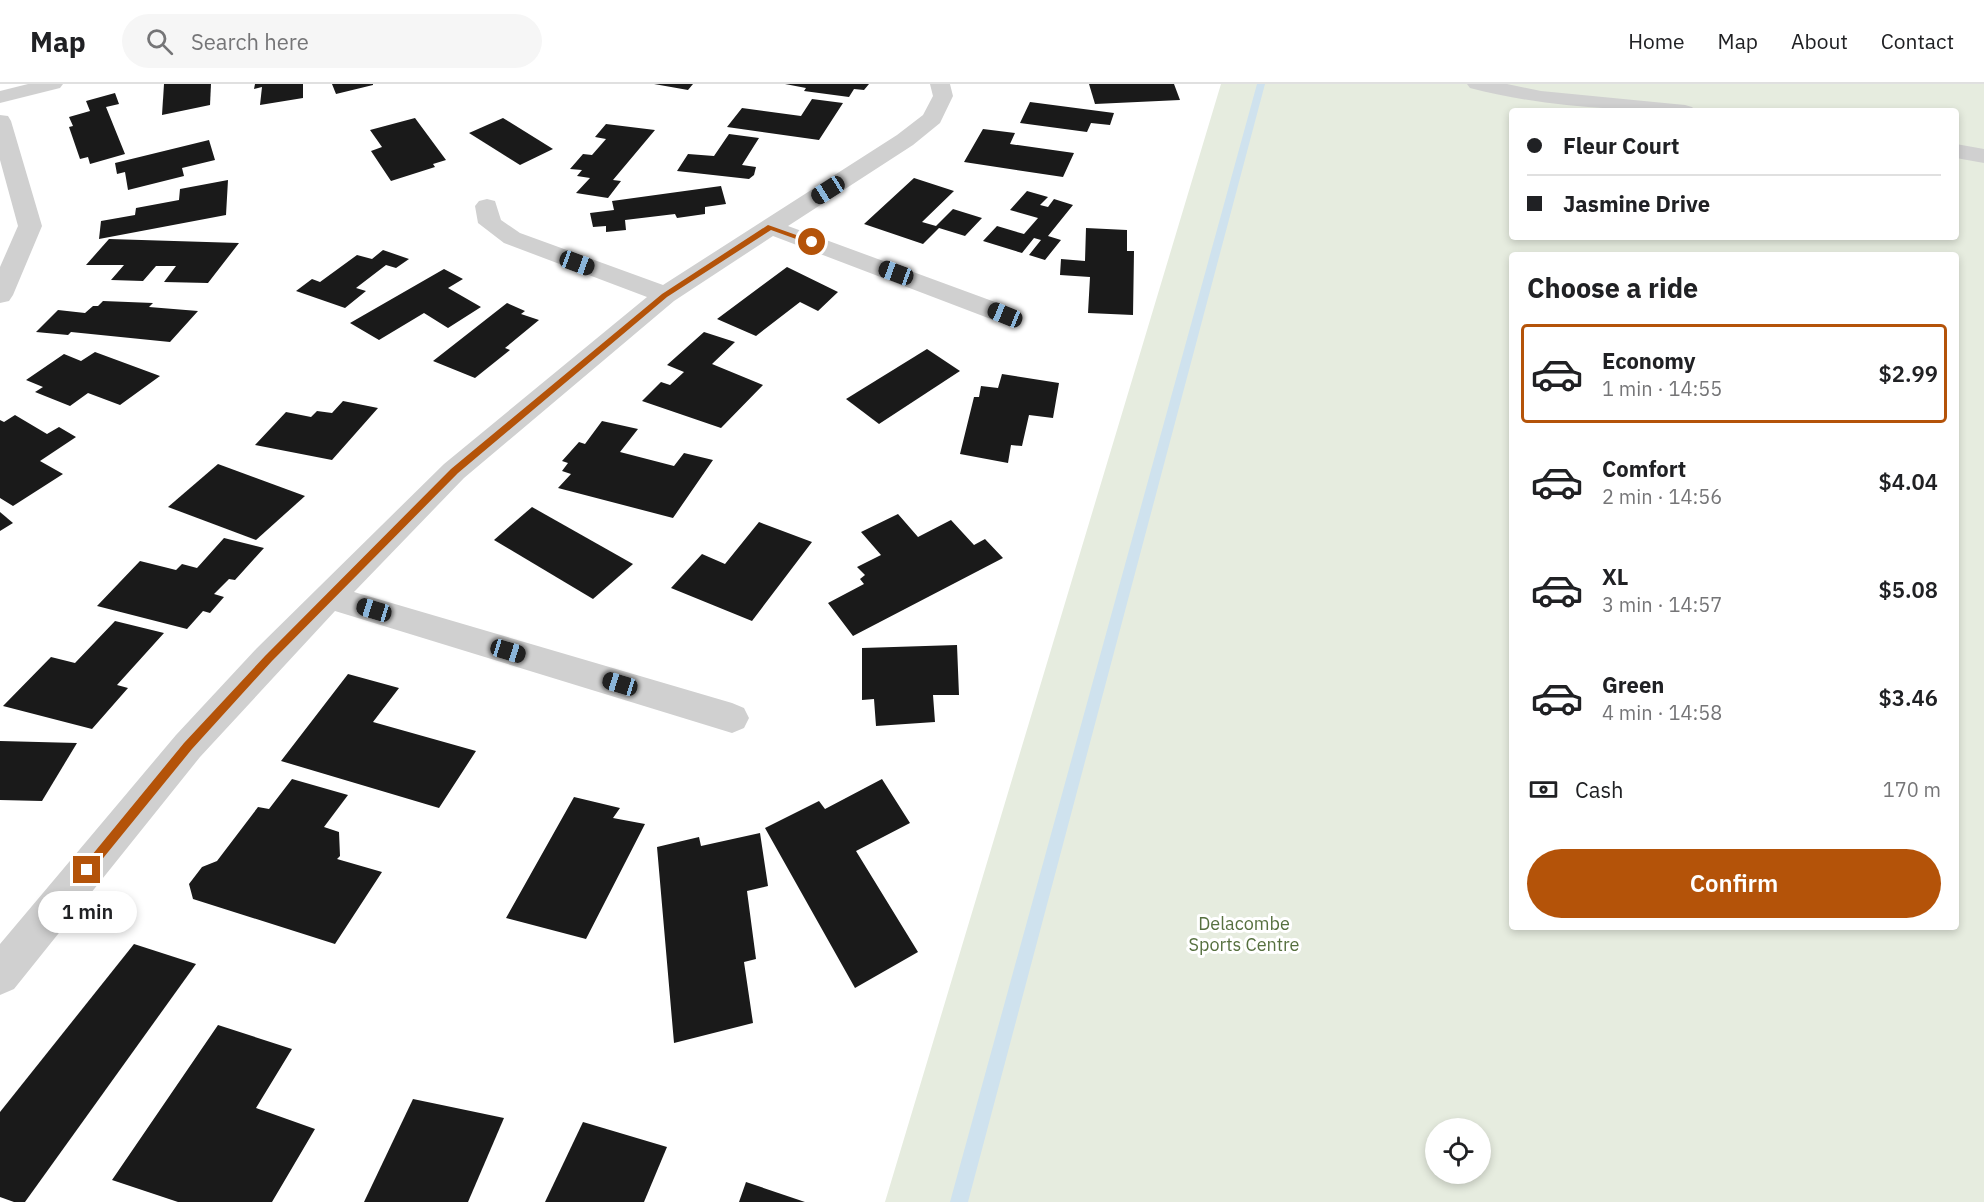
<!DOCTYPE html>
<meta charset="utf-8">
<style>
:root{--surface:#fff;--page:#f6f6f6;--text:#202124;--muted:#757577;--line:#e0e0e0;--accent:#b45309}
body{margin:0;font-family:"IBM Plex Sans",sans-serif;background:var(--page);color:var(--text);height:100vh;display:flex;flex-direction:column;font-size:22px;white-space:nowrap}
*{box-sizing:border-box;margin:0}
p{font-size:20px;color:var(--muted)}
.icon{flex:none;width:33px;height:33px;fill:none;stroke:currentColor;stroke-width:2;stroke-linecap:round;stroke-linejoin:round}
.map{position:relative;flex:1;overflow:hidden}
.sheet{position:absolute;left:1509px;top:168px;width:450px;height:678px;display:flex;flex-direction:column;background:var(--surface);border-radius:6px;box-shadow:0 3px 9px #0003}
.sheet>*{flex:none}
.guide{position:absolute;left:1509px;top:24px;width:450px;height:132px;border-radius:6px;box-shadow:0 3px 9px #0003;display:grid;align-content:center;height:132px;padding:0 18px;background:var(--surface)}
.controls{position:absolute;left:1425px;top:1034px;display:grid;gap:12px}
.controls a{display:grid;place-items:center;width:66px;height:66px;border-radius:50%;background:var(--surface);box-shadow:0 3px 9px #0003;font-size:30px}
.end{position:absolute;width:27px;height:27px;margin:-14px;border:8px solid #b45309;background:#fff;box-shadow:0 0 0 3px #fff}
.from{border-radius:50%}
.bubble{position:absolute;height:42px;border-radius:21px;background:var(--surface);box-shadow:0 3px 9px #0003;font-size:20px;font-weight:600;line-height:42px;text-align:center}
.car{position:absolute;width:18px;height:36px;margin:-18px -9px;border-radius:8px;box-shadow:0 0 4px 2px #0007;background:linear-gradient(#222 24%,#8ab4d8 0 40%,#222 0 76%,#8ab4d8 0 86%,#222 0)}
.guide b{display:flex;align-items:center;gap:21px;height:57px;font-size:22px}
.guide b+b{border-top:2px solid var(--line)}
.guide i{width:15px;height:15px;background:var(--text)}
ul{padding:0;list-style:none}
li{display:flex;align-items:center;gap:18px;height:99px;margin:0 12px 9px;padding:0 6px;border:3px solid transparent;border-radius:6px}
li div{flex:1}
li b{display:block;font-size:22px}
li em{font-style:normal;font-weight:600}
li.active{border-color:var(--accent)}
li>.icon{width:54px;height:54px;stroke-width:1.5}
h2{padding:0 18px;font-size:27px;line-height:72px}
.pay{display:flex;align-items:center;gap:15px;height:66px;padding:0 18px;font-size:22px}
.pay p{margin-inline-start:auto}
.action{display:flex;gap:12px;margin-top:auto;padding:12px 18px}
.action a{flex:1;height:69px;border-radius:36px;background:var(--accent);color:#fff;font-size:24px;font-weight:600;line-height:69px;text-align:center}
header{display:flex;align-items:center;gap:36px;box-sizing:border-box;height:84px;padding:0 30px;background:var(--surface);border-bottom:2px solid var(--line)}
header strong{font-size:28px}
nav{display:flex;gap:33px;margin-inline-start:auto;font-size:21px}
.search{width:420px;height:54px;background:var(--page);display:flex;align-items:center;gap:15px;box-sizing:border-box;padding:0 21px;border-radius:33px;color:var(--muted);font-size:22px}
.map>svg:first-child{display:block}
.green{fill:#e6ecdf;fill-rule:evenodd}
.lines{fill:none;stroke-linecap:round;stroke-linejoin:round}
.stream{fill:#cfe2ee;fill-rule:evenodd}
.building{fill:#1a1a1a}
.minor{fill:#d0d0d0;fill-rule:evenodd}
.route{fill:#b45309}
.labels{text-anchor:middle;dominant-baseline:central;stroke-width:6;stroke-linejoin:round;paint-order:stroke}
.park-label{font-size:18px;fill:#56703f;stroke:#fff}
</style>
<header>
<strong>Map</strong>
<div class="search"><svg class="icon" aria-label="search" viewBox="0 0 24 24"><circle cx="10" cy="10" r="6"/><path d="M15 15l6 6"/></svg>Search here</div>
<nav><a>Home</a><a>Map</a><a>About</a><a>Contact</a></nav>
</header>
<div class="map">
<svg width="1984" height="1118" viewBox="0 0 1984 1118">
<rect width="100%" height="100%" fill="#fff"/>
<path class="green" d="M 1221,0 L 1984,0 L 1984,1118 L 885,1118 ZM 1512,27 L 1956,27 L 1956,153 L 1512,153 ZM 1512,171 L 1956,171 L 1956,843 L 1512,843 ZM 1436,1044 L 1480,1044 L 1480,1089 L 1436,1089 Z"/>
<g class="lines">
<polygon class="stream" points="1257,0 1265,0 968,1118 950,1118"/>
</g>
<g class="building">
<polygon points="164,0 211,0 210,21 162,31"/>
<polygon points="255,0 303,0 303,14 260,21 262,3 254,5"/>
<polygon points="332,0 373,0 373,1 336,10"/>
<polygon points="654,0 693,0 688,6"/>
<polygon points="785,0 869,0 864,6 854,5 849,13 804,7 806,4"/>
<polygon points="1089,0 1174,0 1180,16 1095,20"/>
<polygon points="115,9 119,20 106,23 125,70 90,80 88,73 80,75 69,43 73,42 69,33 90,27 86,17"/>
<polygon points="812,15 843,19 819,56 727,43 742,24 801,32"/>
<polygon points="1030,18 1114,29 1110,41 1091,39 1087,48 1020,39"/>
<polygon points="415,34 446,76 433,80 435,83 391,97 371,67 382,63 370,46"/>
<polygon points="503,34 553,65 520,81 469,49"/>
<polygon points="606,40 655,46 613,96 621,97 608,114 576,109 590,94 577,92 582,86 570,85 583,70 592,71 606,55 595,53"/>
<polygon points="983,45 1015,49 1010,60 1074,69 1063,93 964,78"/>
<polygon points="729,50 759,54 742,81 756,83 754,91 749,95 677,87 688,70 714,72"/>
<polygon points="209,56 215,76 182,84 184,92 128,106 125,88 117,90 115,79"/>
<polygon points="914,94 954,107 922,138 936,142 953,125 982,134 965,152 939,144 923,160 864,140"/>
<polygon points="228,96 226,131 99,155 101,137 135,131 136,124 179,116 180,105"/>
<polygon points="721,102 726,120 705,123 705,130 677,134 675,130 625,136 626,146 606,148 606,142 593,143 590,129 614,126 612,117"/>
<polygon points="1027,107 1048,113 1040,121 1048,123 1054,115 1073,121 1048,152 1061,156 1045,176 1029,171 1041,156 1034,154 1022,169 983,157 997,142 1024,150 1038,134 1010,126"/>
<polygon points="1086,144 1127,146 1127,167 1134,167 1133,231 1088,229 1090,193 1060,191 1061,175 1085,177"/>
<polygon points="109,155 239,159 208,199 164,198 176,182 156,182 143,197 111,196 124,181 86,181"/>
<polygon points="383,166 409,175 396,184 386,181 356,204 366,207 345,224 296,207 312,195 320,198 357,171 372,175"/>
<polygon points="787,183 838,208 818,227 800,218 756,252 717,235"/>
<polygon points="444,185 463,195 448,204 481,223 448,244 424,229 379,256 350,239"/>
<polygon points="103,217 153,219 149,223 198,227 170,258 71,248 68,251 36,248 58,226 85,229 93,222 98,222"/>
<polygon points="507,219 525,227 521,230 539,236 505,264 510,266 475,294 433,277"/>
<polygon points="704,248 735,258 712,280 763,301 721,344 642,317 661,298 670,301 684,288 667,281"/>
<polygon points="927,265 960,287 879,340 846,315"/>
<polygon points="95,268 160,292 120,321 88,309 70,322 35,308 43,303 26,296 64,270 81,277"/>
<polygon points="1002,290 1059,299 1053,334 1029,331 1022,362 1011,361 1008,379 960,370 974,313 979,313 981,302 998,304"/>
<polygon points="343,317 378,324 332,376 255,361 286,328 311,333 317,327 332,329"/>
<polygon points="15,331 47,350 59,343 76,353 40,377 63,390 13,422 0,414 0,336 4,338"/>
<polygon points="602,337 638,345 620,368 674,382 684,369 713,376 673,434 558,404 571,390 562,387 568,379 562,377 579,358 585,360"/>
<polygon points="218,380 305,412 256,456 168,423"/>
<polygon points="532,423 633,480 593,515 494,456"/>
<polygon points="0,428 13,439 0,447"/>
<polygon points="898,430 918,453 951,436 974,461 985,455 1003,474 853,552 828,519 864,500 860,495 865,491 857,483 881,471 861,448"/>
<polygon points="759,438 812,458 752,537 671,504 702,470 725,480"/>
<polygon points="224,454 264,464 235,496 229,495 214,510 224,513 210,529 203,527 187,545 97,522 140,477 176,486 182,480 197,484"/>
<polygon points="115,537 164,549 117,601 128,604 92,645 3,622 51,573 75,579"/>
<polygon points="957,561 959,611 933,611 935,638 876,642 874,615 862,616 862,564"/>
<polygon points="348,590 399,604 373,638 476,667 439,724 281,677"/>
<polygon points="0,657 77,659 42,717 0,716"/>
<polygon points="292,695 348,711 324,743 339,748 340,772 337,775 382,788 335,860 193,815 189,800 202,783 217,777 258,723 269,725"/>
<polygon points="882,695 910,739 856,767 918,868 855,904 765,744 819,717 825,725"/>
<polygon points="574,713 620,724 613,734 645,740 586,855 506,834"/>
<polygon points="760,749 768,802 747,807 756,875 744,878 753,939 674,959 657,763 699,753 701,762"/>
<polygon points="134,860 196,880 25,1118 14,1118 0,1113 0,1028"/>
<polygon points="218,941 292,965 256,1024 315,1045 272,1118 178,1118 112,1096"/>
<polygon points="413,1015 504,1034 468,1118 364,1118"/>
<polygon points="583,1038 667,1063 644,1118 545,1118"/>
<polygon points="746,1098 805,1118 739,1118"/>
</g>
<g class="lines">
<g class="minor">
<polygon points="28,0 63,0 60,4 0,19 0,7"/>
<polygon points="930,0 950,0 953,12 940,39 913,61 788,142 1014,225 1018,231 1014,237 1005,239 996,237 773,152 674,217 464,394 354,508 732,619 744,624 749,634 744,644 732,649 335,527 200,673 14,905 0,911 0,860 176,651 257,564 444,380 647,213 504,159 478,139 475,122 479,117 487,115 495,117 501,136 520,149 663,201 897,51 923,31 933,12"/>
<path d="M 1467,0 L 1507,0 L 1541,7 L 1685,21 L 1692,23 L 1696,27 C 1619,27 1544,23 1470,4 Z"/>
<polygon points="0,31 8,32 11,37 42,142 13,211 9,217 0,219 0,183 18,142 0,76"/>
<polygon points="1956,60 1984,65 1984,79 1956,74"/>
</g>
</g>
<polygon class="route" points="768,141 816,158 810,160 771,146 667,213 458,389 272,577 192,665 91,789 83,789 83,782 184,659 265,572 451,385 662,210"/>
<g class="labels">
<g class="park-label">
<text x="1244" y="839">Delacombe<tspan x="1244" dy="21">Sports Centre</tspan></text>
</g>
</g>
</svg>
<div class="controls">
<a><svg class="icon" aria-label="locate" viewBox="0 0 24 24"><circle cx="12" cy="12" r="6"/><path d="M12 2v4M12 18v4M2 12h4M18 12h4"/></svg></a>
</div>
<i class="end from" style="left:812px;top:158px"></i>
<i class="end" style="left:87px;top:786px"></i>
<div class="bubble" style="left:38px;top:807px;width:99px">1 min</div>
<i class="car" style="left:828px;top:106px;rotate:238deg"></i>
<i class="car" style="left:577px;top:179px;rotate:110deg"></i>
<i class="car" style="left:896px;top:189px;rotate:290deg"></i>
<i class="car" style="left:1005px;top:231px;rotate:292deg"></i>
<i class="car" style="left:374px;top:526px;rotate:287deg"></i>
<i class="car" style="left:508px;top:567px;rotate:107deg"></i>
<i class="car" style="left:620px;top:600px;rotate:287deg"></i>
<div class="guide">
<b><i class="from"></i>Fleur Court</b>
<b><i></i>Jasmine Drive</b>
</div>
<section class="sheet">
<h2>Choose a ride</h2>
<ul>
<li class="active"><svg class="icon" aria-label="car" viewBox="0 0 24 24"><path d="M5 17H2v-5l4-1 3-4h7l3 4 3 1v5h-3M9 17h6M6 11h13"/><circle cx="7" cy="17" r="2"/><circle cx="17" cy="17" r="2"/></svg><div><b>Economy</b><p>1 min · 14:55</p></div><em>$2.99</em></li>
<li><svg class="icon" aria-label="car" viewBox="0 0 24 24"><path d="M5 17H2v-5l4-1 3-4h7l3 4 3 1v5h-3M9 17h6M6 11h13"/><circle cx="7" cy="17" r="2"/><circle cx="17" cy="17" r="2"/></svg><div><b>Comfort</b><p>2 min · 14:56</p></div><em>$4.04</em></li>
<li><svg class="icon" aria-label="car" viewBox="0 0 24 24"><path d="M5 17H2v-5l4-1 3-4h7l3 4 3 1v5h-3M9 17h6M6 11h13"/><circle cx="7" cy="17" r="2"/><circle cx="17" cy="17" r="2"/></svg><div><b>XL</b><p>3 min · 14:57</p></div><em>$5.08</em></li>
<li><svg class="icon" aria-label="car" viewBox="0 0 24 24"><path d="M5 17H2v-5l4-1 3-4h7l3 4 3 1v5h-3M9 17h6M6 11h13"/><circle cx="7" cy="17" r="2"/><circle cx="17" cy="17" r="2"/></svg><div><b>Green</b><p>4 min · 14:58</p></div><em>$3.46</em></li>
</ul>
<div class="pay"><svg class="icon" aria-label="cash" viewBox="0 0 24 24"><path d="M3 7h18v10H3z"/><circle cx="12" cy="12" r="2"/></svg>Cash<p>170 m</p></div>
<div class="action"><a>Confirm</a></div>
</section>
</div>
